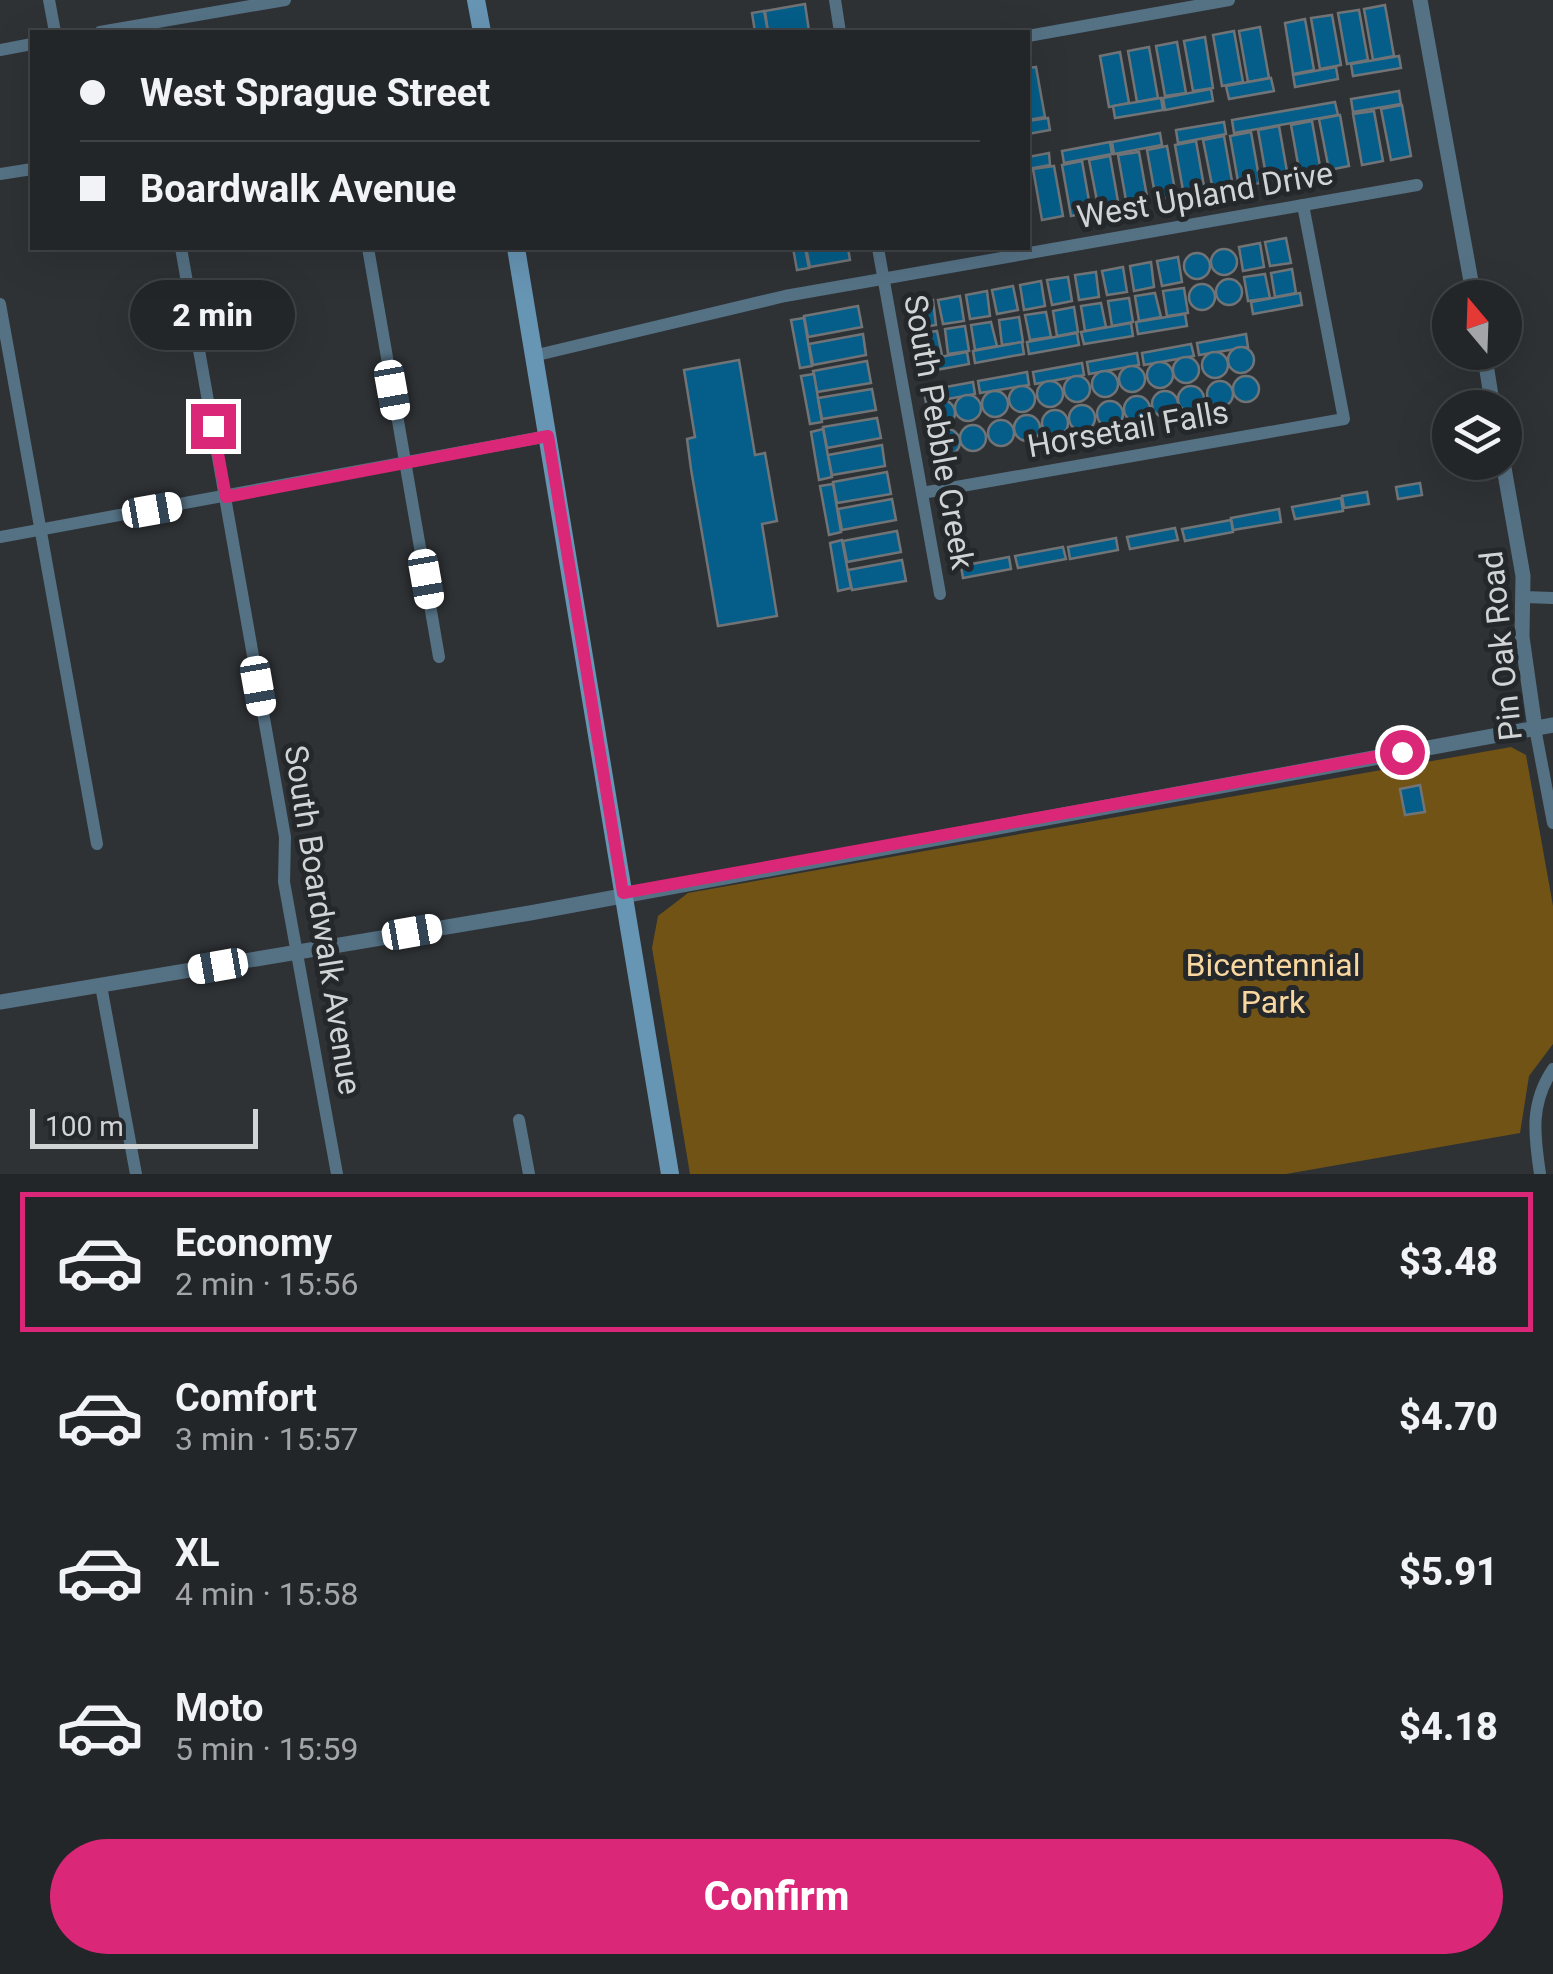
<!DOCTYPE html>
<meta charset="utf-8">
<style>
:root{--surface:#232628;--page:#2f3234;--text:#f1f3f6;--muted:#a3a5a8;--line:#404345;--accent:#db2777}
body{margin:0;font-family:Roboto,sans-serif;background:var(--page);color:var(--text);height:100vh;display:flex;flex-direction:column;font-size:38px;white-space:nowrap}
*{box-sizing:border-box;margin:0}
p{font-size:32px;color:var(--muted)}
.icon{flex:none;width:55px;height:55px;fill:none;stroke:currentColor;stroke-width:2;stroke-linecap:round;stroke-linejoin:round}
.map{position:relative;height:1174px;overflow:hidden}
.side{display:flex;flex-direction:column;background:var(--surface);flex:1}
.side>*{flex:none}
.guide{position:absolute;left:30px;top:30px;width:1000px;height:220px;border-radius:0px;box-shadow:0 10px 40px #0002,0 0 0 2px var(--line);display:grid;align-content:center;height:220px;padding:0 50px;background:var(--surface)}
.needle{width:65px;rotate:341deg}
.buttons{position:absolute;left:1432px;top:280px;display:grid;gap:20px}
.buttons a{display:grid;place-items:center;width:90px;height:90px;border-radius:50%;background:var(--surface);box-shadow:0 10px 40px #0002,0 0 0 2px var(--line);font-size:50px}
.scale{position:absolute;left:30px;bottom:25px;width:228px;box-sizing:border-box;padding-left:10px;border:5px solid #d1d4d5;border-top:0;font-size:28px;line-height:35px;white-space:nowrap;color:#d1d4d5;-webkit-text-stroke:8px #25282b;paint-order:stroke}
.end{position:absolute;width:45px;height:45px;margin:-22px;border:12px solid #db2777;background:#fff;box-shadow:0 0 0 5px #fff}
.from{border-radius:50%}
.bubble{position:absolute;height:70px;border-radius:35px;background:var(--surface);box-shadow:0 10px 40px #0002,0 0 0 2px var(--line);font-size:32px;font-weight:800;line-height:70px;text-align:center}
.car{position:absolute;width:30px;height:60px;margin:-30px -15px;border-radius:12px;box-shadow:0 0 8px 2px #0007;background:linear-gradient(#fff 24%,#345 0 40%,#fff 0 76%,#345 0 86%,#fff 0)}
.guide b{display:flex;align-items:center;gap:35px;height:95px;font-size:38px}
.guide b+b{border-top:2px solid var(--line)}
.guide i{width:25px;height:25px;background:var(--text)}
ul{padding:18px 0 0;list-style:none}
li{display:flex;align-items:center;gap:30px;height:140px;margin:0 20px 15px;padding:0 30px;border:5px solid transparent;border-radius:0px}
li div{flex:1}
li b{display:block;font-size:38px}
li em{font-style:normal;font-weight:800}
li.active{border-color:var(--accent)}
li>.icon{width:90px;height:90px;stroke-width:1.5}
.primary-button{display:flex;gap:20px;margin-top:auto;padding:20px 50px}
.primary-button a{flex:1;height:115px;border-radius:60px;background:var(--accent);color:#fff;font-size:40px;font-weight:800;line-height:115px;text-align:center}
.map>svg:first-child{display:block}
.green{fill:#715316}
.building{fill:#045e89;stroke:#707477;stroke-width:2.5}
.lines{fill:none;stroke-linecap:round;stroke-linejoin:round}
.minor{stroke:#557285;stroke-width:12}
.tertiary{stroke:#557285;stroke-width:15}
.secondary{stroke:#6795b4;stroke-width:18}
.route{stroke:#db2777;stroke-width:12}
.labels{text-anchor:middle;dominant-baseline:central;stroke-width:10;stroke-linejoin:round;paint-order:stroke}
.street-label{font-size:32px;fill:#d1d4d5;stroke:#25282b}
.park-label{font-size:32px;fill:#f8d7a1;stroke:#25282b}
</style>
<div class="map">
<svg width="1553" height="1174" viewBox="0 0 1553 1174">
<rect width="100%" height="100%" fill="#2f3235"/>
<polygon class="green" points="1511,747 1526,755 1553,906 1553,1044 1529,1076 1520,1133 1286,1174 690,1174 652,948 658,916 688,893"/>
<g class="building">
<polygon points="805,4 809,31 768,32 765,11"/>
<polygon points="1385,5 1394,56 1373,60 1364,9"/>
<polygon points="1359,10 1368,60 1347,64 1338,13"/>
<polygon points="764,11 768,32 755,32 752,13"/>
<polygon points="1332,15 1341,65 1320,69 1311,18"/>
<polygon points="1305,19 1314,70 1293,74 1285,23"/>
<polygon points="1260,27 1269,78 1248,82 1239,31"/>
<polygon points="1234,31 1243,82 1222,86 1213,35"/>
<polygon points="1205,37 1213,88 1193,91 1184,41"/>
<polygon points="1177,42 1186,93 1165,96 1156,46"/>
<polygon points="1149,47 1158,98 1137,102 1128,51"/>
<polygon points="1120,52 1129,103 1109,107 1100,56"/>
<polygon points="1399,56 1401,68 1353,76 1351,64"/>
<polygon points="1036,67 1045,117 1028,120 1028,68"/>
<polygon points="1336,67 1338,79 1295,87 1293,75"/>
<polygon points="1271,78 1274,91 1229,99 1226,86"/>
<polygon points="1211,89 1213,101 1165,110 1163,98"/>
<polygon points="1399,91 1401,104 1353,112 1351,99"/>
<polygon points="1161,98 1163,110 1115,118 1113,106"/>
<polygon points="1335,102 1338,115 1234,133 1232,120"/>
<polygon points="1402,105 1411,156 1391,160 1381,109"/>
<polygon points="1374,111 1383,161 1362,165 1353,114"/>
<polygon points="1340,115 1349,166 1329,170 1319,119"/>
<polygon points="1048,118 1050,130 1028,134 1028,121"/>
<polygon points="1312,121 1321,172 1300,175 1291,125"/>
<polygon points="1224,122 1226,134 1178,143 1176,130"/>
<polygon points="1279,126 1288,177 1267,181 1258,130"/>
<polygon points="1251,132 1260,183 1239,187 1230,136"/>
<polygon points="1160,133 1162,145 1114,154 1112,142"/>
<polygon points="1224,136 1233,187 1213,190 1203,140"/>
<polygon points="1196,141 1205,192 1184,196 1175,145"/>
<polygon points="1110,142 1112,154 1064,163 1062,151"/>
<polygon points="1167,146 1176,196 1156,200 1147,150"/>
<polygon points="1139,152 1148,202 1127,206 1118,155"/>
<polygon points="1049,153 1050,165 1028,169 1028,157"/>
<polygon points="1110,156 1119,207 1099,211 1089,160"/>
<polygon points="1082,161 1091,212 1071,216 1062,165"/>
<polygon points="1054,166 1063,216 1042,220 1033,169"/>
<polygon points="1286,238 1291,263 1270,266 1265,242"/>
<polygon points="1260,243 1264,267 1243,271 1239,247"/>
<polygon points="793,248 805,248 809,268 797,270"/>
<polygon points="806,248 848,248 850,260 810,267"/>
<circle cx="1224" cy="262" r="13"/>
<circle cx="1197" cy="266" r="13"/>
<polygon points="1178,257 1182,282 1162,286 1157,261"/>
<polygon points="1151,262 1154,287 1134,291 1130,266"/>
<polygon points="1123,267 1127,292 1107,295 1102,271"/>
<polygon points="1292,269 1296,293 1275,297 1271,273"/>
<polygon points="1096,272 1099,297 1079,300 1075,275"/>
<polygon points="1265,274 1270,298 1248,301 1244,277"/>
<polygon points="1068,277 1072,301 1052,305 1047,280"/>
<circle cx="1229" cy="292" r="13"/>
<polygon points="1041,281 1045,306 1024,310 1020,285"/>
<circle cx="1202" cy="297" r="13"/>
<polygon points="1013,286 1018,310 997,314 992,290"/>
<polygon points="1184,288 1188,313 1167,316 1163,291"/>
<polygon points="987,291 990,316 970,319 966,295"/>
<polygon points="1155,293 1161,317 1139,321 1135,296"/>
<polygon points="1300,293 1302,305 1253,314 1251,302"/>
<polygon points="960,296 964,321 943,324 938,300"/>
<polygon points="1129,298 1133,322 1112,326 1108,301"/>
<polygon points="933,300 936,325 916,328 912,303"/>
<polygon points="1101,303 1106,327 1085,331 1081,306"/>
<polygon points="858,306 862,327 808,337 804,316"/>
<polygon points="1074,307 1078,332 1057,336 1053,311"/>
<polygon points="1046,312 1051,337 1030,340 1025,315"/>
<polygon points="1185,314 1187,326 1138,334 1136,322"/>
<polygon points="1019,317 1023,342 1002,345 999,320"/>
<polygon points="804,318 812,366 800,368 791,320"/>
<polygon points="991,322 997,346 975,350 971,325"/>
<polygon points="1131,323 1133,336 1084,344 1081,332"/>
<polygon points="965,326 969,351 948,354 945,329"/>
<polygon points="937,331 942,355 921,359 917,334"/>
<polygon points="1077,333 1079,345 1029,354 1027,342"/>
<polygon points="863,334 866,355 813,365 809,344"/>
<polygon points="1246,334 1248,347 1199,355 1197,343"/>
<polygon points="1022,342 1024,354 975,363 973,351"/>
<polygon points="1191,344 1194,356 1144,365 1142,353"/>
<circle cx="1241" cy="360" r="13"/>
<polygon points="967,352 969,364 920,373 918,361"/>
<circle cx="1215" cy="365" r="13"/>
<polygon points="1137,353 1139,365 1089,374 1087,362"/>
<circle cx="1186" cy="370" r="13"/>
<polygon points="739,360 755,455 765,453 777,521 762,524 777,616 718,626 691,469 687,439 695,437 684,370"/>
<polygon points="867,361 871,383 817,392 813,371"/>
<circle cx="1160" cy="375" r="13"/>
<polygon points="1082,363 1084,375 1035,384 1033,372"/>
<circle cx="1132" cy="379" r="13"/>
<circle cx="1105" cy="384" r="13"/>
<polygon points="1027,372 1029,385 980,393 978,381"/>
<polygon points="814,374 822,422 810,424 801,376"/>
<circle cx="1077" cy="389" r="13"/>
<circle cx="1246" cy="389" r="13"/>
<circle cx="1050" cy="394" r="13"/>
<circle cx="1220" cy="394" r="13"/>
<polygon points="973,382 975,394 926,403 924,391"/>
<circle cx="1022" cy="399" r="13"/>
<circle cx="1191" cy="399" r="13"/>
<polygon points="872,389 876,410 822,419 818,398"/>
<circle cx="995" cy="404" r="13"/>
<circle cx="1165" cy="404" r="13"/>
<circle cx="968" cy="408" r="13"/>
<circle cx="1137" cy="409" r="13"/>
<circle cx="942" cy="413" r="13"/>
<circle cx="1110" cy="414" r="13"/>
<circle cx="1082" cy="418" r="13"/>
<circle cx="1055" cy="423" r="13"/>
<circle cx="1027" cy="428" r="13"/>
<polygon points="877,418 881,438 827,448 823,427"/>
<circle cx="1001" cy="433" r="13"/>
<circle cx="973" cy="438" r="13"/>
<polygon points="823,429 832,477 819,480 811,432"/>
<circle cx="947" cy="442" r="13"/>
<polygon points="882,445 885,466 832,475 828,455"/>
<polygon points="887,472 891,494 837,503 833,482"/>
<polygon points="1420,483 1422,495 1398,499 1396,487"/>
<polygon points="833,484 841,532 829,535 820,486"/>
<polygon points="1367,492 1369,504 1344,508 1342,496"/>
<polygon points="1341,498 1343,511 1295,519 1292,507"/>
<polygon points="892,499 896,520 842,530 838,509"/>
<polygon points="1279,509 1281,522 1233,530 1231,518"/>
<polygon points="1231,520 1233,532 1185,541 1182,529"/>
<polygon points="1175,528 1178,540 1130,549 1127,537"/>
<polygon points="897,531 901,552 847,562 843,541"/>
<polygon points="1116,538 1118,550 1070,559 1068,547"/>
<polygon points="842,540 851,588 838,591 830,543"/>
<polygon points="1063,547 1066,559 1018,568 1015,556"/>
<polygon points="1009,557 1011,569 963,578 961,566"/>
<polygon points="902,560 906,581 852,590 848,570"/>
<polygon points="1420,785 1425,812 1405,815 1400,789"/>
</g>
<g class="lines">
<g class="minor">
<polyline points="49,0 55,32"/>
<polyline points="835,0 840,32"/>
<polyline points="100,32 285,0"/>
<polyline points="1028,36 1229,0"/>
<polyline points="0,50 32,44"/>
<polyline points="0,174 32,169"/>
<polyline points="181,248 285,837 284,882 337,1174"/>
<polyline points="368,248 439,657"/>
<polyline points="878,248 940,594"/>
<polyline points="0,304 97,844"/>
<polyline points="533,356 785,296 1417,185"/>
<polyline points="922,493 1344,419 1303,205"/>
<polyline points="0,537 548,436"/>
<polyline points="1524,597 1553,598"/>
<polyline points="1535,728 1553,823"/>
<polyline points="101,986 136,1174"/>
<polyline points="519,1120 529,1174"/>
<path d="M 1540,1174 C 1534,1134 1530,1103 1553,1069"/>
</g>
<g class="tertiary">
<polyline points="1420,0 1474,298"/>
<polyline points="1484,352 1493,408"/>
<polyline points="1503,462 1523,576 1522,637 1535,728"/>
<polyline points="0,1002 530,913 1553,725"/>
</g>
<g class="secondary">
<polyline points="476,0 482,32"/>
<polyline points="516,248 670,1174"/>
</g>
</g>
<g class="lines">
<polyline class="route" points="213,426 226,497 548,436 623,893 1402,752"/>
</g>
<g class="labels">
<g class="street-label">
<text transform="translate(1205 195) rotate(-10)">West Upland Drive</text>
<text transform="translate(1128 429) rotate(-10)">Horsetail Falls</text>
<text transform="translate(939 432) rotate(80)">South Pebble Creek</text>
<text transform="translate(1501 646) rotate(-96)">Pin Oak Road</text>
<text transform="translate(323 920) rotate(81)">South Boardwalk Avenue</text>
</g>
<g class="park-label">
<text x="1273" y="965">Bicentennial<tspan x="1273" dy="37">Park</tspan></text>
</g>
</g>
</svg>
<div class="buttons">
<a><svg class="needle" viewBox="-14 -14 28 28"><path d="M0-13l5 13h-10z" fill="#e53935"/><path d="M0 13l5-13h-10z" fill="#a3a5a8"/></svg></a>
<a><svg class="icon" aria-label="layers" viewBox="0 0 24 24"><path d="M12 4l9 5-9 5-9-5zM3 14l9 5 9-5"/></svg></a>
</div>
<div class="scale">100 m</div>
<i class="end from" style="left:1402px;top:752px"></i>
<i class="end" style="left:213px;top:426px"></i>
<div class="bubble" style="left:130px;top:280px;width:165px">2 min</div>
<i class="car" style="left:392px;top:390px;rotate:170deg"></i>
<i class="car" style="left:152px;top:510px;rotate:80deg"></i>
<i class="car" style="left:426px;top:579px;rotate:170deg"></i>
<i class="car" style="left:258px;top:686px;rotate:170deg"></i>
<i class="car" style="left:412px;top:932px;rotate:80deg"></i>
<i class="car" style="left:218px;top:966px;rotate:260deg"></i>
<div class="guide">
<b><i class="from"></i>West Sprague Street</b>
<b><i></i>Boardwalk Avenue</b>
</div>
</div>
<section class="side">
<ul>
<li class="active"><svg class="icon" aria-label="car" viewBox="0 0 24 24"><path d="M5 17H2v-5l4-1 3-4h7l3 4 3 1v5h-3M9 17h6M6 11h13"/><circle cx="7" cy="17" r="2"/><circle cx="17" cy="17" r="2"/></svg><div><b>Economy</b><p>2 min · 15:56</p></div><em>$3.48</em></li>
<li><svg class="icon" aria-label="car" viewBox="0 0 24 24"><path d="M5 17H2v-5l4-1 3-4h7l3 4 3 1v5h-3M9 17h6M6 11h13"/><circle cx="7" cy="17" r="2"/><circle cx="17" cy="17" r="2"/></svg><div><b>Comfort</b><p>3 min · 15:57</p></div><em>$4.70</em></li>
<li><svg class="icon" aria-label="car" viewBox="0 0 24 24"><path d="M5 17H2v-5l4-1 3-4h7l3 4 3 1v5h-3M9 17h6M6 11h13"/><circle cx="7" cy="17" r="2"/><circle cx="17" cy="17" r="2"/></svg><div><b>XL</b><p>4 min · 15:58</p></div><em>$5.91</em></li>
<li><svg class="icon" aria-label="car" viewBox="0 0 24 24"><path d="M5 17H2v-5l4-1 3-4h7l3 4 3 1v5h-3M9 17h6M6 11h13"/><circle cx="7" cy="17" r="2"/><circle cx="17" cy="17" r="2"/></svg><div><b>Moto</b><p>5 min · 15:59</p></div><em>$4.18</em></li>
</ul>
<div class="primary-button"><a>Confirm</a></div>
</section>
